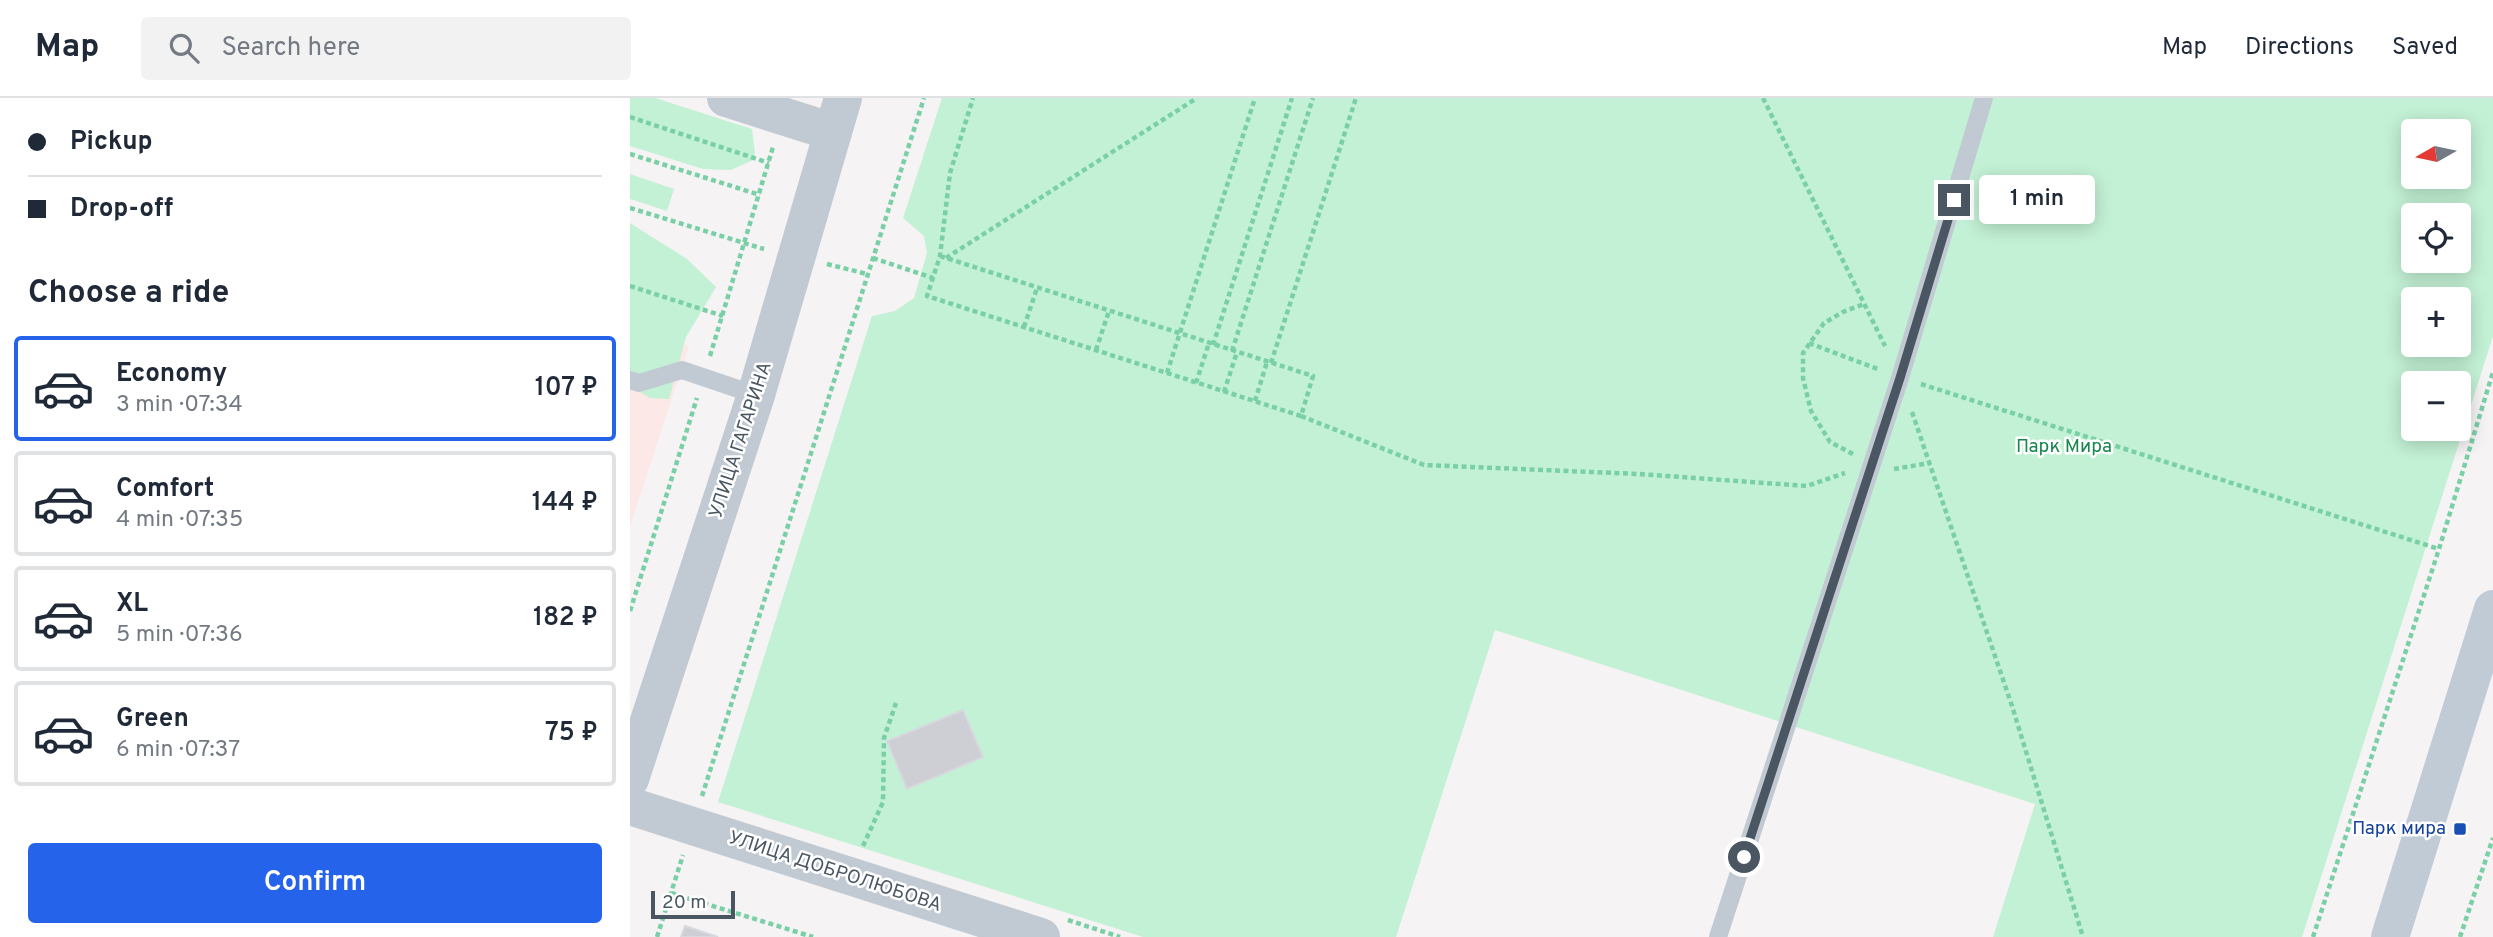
<!DOCTYPE html>
<meta charset="utf-8">
<style>
:root{--surface:#fff;--page:#f2f2f3;--text:#1f2937;--muted:#747a83;--line:#e0e1e3;--accent:#2563eb}
body{margin:0;font-family:Overpass,sans-serif;background:var(--page);color:var(--text);height:100vh;display:flex;flex-direction:column;font-size:26px;white-space:nowrap}
*{box-sizing:border-box;margin:0}
p{font-size:23px;color:var(--muted)}
.icon{flex:none;width:38px;height:38px;fill:none;stroke:currentColor;stroke-width:2;stroke-linecap:round;stroke-linejoin:round}
.map{position:relative;flex:1;overflow:hidden}
.sheet{display:flex;flex-direction:column;background:var(--surface);width:630px}
.sheet>*{flex:none}
.hud{display:grid;align-content:center;height:154px;padding:0 28px;background:var(--surface)}
.needle{width:46px;rotate:261deg}
.tools{position:absolute;left:1771px;top:21px;display:grid;gap:14px}
.tools a{display:grid;place-items:center;width:70px;height:70px;border-radius:7px;background:var(--surface);box-shadow:0 4px 18px #0003;font-size:35px}
.scale{position:absolute;left:21px;bottom:18px;width:84px;box-sizing:border-box;padding-left:7px;border:4px solid #4a5661;border-top:0;font-size:19px;line-height:24px;white-space:nowrap;color:#4a5661;-webkit-text-stroke:5px #fff;paint-order:stroke}
.end{position:absolute;width:32px;height:32px;margin:-16px;border:9px solid #4a5661;background:#fff;box-shadow:0 0 0 4px #fff}
.from{border-radius:50%}
.bubble{position:absolute;height:49px;border-radius:7px;background:var(--surface);box-shadow:0 4px 18px #0003;font-size:23px;font-weight:600;line-height:49px;text-align:center}
.hud b{display:flex;align-items:center;gap:24px;height:66px;font-size:26px}
.hud b+b{border-top:2px solid var(--line)}
.hud i{width:18px;height:18px;background:var(--text)}
ul{padding:0;list-style:none}
li{display:flex;align-items:center;gap:21px;height:105px;margin:0 14px 10px;padding:0 14px;border:4px solid var(--line);border-radius:7px}
li div{flex:1}
li b{display:block;font-size:26px}
li em{font-style:normal;font-weight:600}
li.current{border-color:var(--accent)}
li>.icon{width:63px;height:63px;stroke-width:1.5}
h2{padding:0 28px;font-size:32px;line-height:84px}
.primary-button{display:flex;gap:14px;margin-top:auto;padding:14px 28px}
.primary-button a{flex:1;height:80px;border-radius:7px;background:var(--accent);color:#fff;font-size:28px;font-weight:600;line-height:80px;text-align:center}
header{display:flex;align-items:center;gap:42px;box-sizing:border-box;height:98px;padding:0 35px;background:var(--surface);border-bottom:2px solid var(--line)}
header strong{font-size:33px}
nav{display:flex;gap:38px;margin-inline-start:auto;font-size:24px}
.search{width:490px;height:63px;background:var(--page);display:flex;align-items:center;gap:18px;box-sizing:border-box;padding:0 24px;border-radius:7px;color:var(--muted);font-size:26px}
main{display:flex;flex:1;min-height:0}
.map>svg:first-child{display:block}
.medical{fill:#fce8e6}
.green{fill:#c3f1d5;fill-rule:evenodd}
.building{fill:#cdcfd5;stroke:#d7d9de;stroke-width:2}
.lines{fill:none;stroke-linecap:round;stroke-linejoin:round}
.path{stroke:#7ad0a6;stroke-width:4.5;stroke-dasharray:5 3.5;stroke-linecap:butt}
.service{stroke:#c1cad2;stroke-width:18}
.tertiary{stroke:#c1cad2;stroke-width:38}
.secondary{stroke:#c1cbd6;stroke-width:38}
.route{stroke:#4a5661;stroke-width:9}
.transit-dot{fill:#1a4fb4;stroke:#fff;stroke-width:2.5}
.labels{text-anchor:middle;dominant-baseline:central;stroke-width:5;stroke-linejoin:round;paint-order:stroke}
.street-label{font-size:19px;fill:#4a5661;stroke:#fff}
.park-label{font-size:19px;fill:#17864f;stroke:#fff}
.transit-label{font-size:19px;fill:#164399;stroke:#fff;text-anchor:end}
</style>
<header>
<strong>Map</strong>
<div class="search"><svg class="icon" aria-label="search" viewBox="0 0 24 24"><circle cx="10" cy="10" r="6"/><path d="M15 15l6 6"/></svg>Search here</div>
<nav><a>Map</a><a>Directions</a><a>Saved</a></nav>
</header>
<main>
<section class="sheet">
<div class="hud">
<b><i class="from"></i>Pickup</b>
<b><i></i>Drop-off</b>
</div>
<h2>Choose a ride</h2>
<ul>
<li class="current"><svg class="icon" aria-label="car" viewBox="0 0 24 24"><path d="M5 17H2v-5l4-1 3-4h7l3 4 3 1v5h-3M9 17h6M6 11h13"/><circle cx="7" cy="17" r="2"/><circle cx="17" cy="17" r="2"/></svg><div><b>Economy</b><p>3 min · 07:34</p></div><em>107 ₽</em></li>
<li><svg class="icon" aria-label="car" viewBox="0 0 24 24"><path d="M5 17H2v-5l4-1 3-4h7l3 4 3 1v5h-3M9 17h6M6 11h13"/><circle cx="7" cy="17" r="2"/><circle cx="17" cy="17" r="2"/></svg><div><b>Comfort</b><p>4 min · 07:35</p></div><em>144 ₽</em></li>
<li><svg class="icon" aria-label="car" viewBox="0 0 24 24"><path d="M5 17H2v-5l4-1 3-4h7l3 4 3 1v5h-3M9 17h6M6 11h13"/><circle cx="7" cy="17" r="2"/><circle cx="17" cy="17" r="2"/></svg><div><b>XL</b><p>5 min · 07:36</p></div><em>182 ₽</em></li>
<li><svg class="icon" aria-label="car" viewBox="0 0 24 24"><path d="M5 17H2v-5l4-1 3-4h7l3 4 3 1v5h-3M9 17h6M6 11h13"/><circle cx="7" cy="17" r="2"/><circle cx="17" cy="17" r="2"/></svg><div><b>Green</b><p>6 min · 07:37</p></div><em>75 ₽</em></li>
</ul>
<div class="primary-button"><a>Confirm</a></div>
</section>
<div class="map">
<svg width="1863" height="839" viewBox="0 0 1863 839">
<rect width="100%" height="100%" fill="#f5f3f3"/>
<polygon class="medical" points="0,229 59,248 0,428"/>
<g class="green">
<polygon points="0,0 25,0 122,31 125,55 123,62 101,72 73,71 0,48"/>
<path d="M 312,0 L 1863,0 L 1863,238 L 1672,839 L 1363,839 L 1405,706 L 865,532 L 766,839 L 513,839 L 88,704 L 242,218 L 265,213 L 284,200 L 297,155 L 294,138 L 273,120 ZM 1783,33 L 1829,33 L 1829,79 L 1783,79 ZM 1783,117 L 1829,117 L 1829,163 L 1783,163 ZM 1783,201 L 1829,201 L 1829,247 L 1783,247 ZM 1783,285 L 1829,285 L 1829,331 L 1783,331 Z"/>
<polygon points="0,76 44,91 37,113 0,101"/>
<polygon points="0,125 57,161 86,189 56,239 39,301 20,300 0,288"/>
</g>
<g class="building">
<polygon points="333,612 353,659 277,691 257,643"/>
<polygon points="55,828 88,839 51,839"/>
</g>
<g class="lines">
<g class="path">
<polyline points="1133,0 1255,248"/>
<polyline points="0,19 139,65"/>
<polyline points="0,56 130,97"/>
<polyline points="0,110 134,151"/>
<polyline points="310,158 683,278 671,318 297,198 310,158 320,75 343,0"/>
<polyline points="243,160 303,180"/>
<polyline points="316,160 567,0"/>
<polyline points="197,166 237,176"/>
<polyline points="0,188 93,218"/>
<polyline points="394,229 407,190"/>
<polyline points="1179,245 1250,272"/>
<polyline points="583,247 662,0"/>
<polyline points="466,252 479,213"/>
<polyline points="602,253 683,0"/>
<polyline points="80,258 143,49"/>
<polyline points="641,265 726,0"/>
<polyline points="537,275 625,0"/>
<polyline points="566,285 579,245"/>
<polyline points="1291,286 1809,451"/>
<polyline points="594,294 607,254"/>
<polyline points="625,303 637,264"/>
<polyline points="1282,314 1382,608 1453,839"/>
<polyline points="671,318 794,367 1009,376 1177,388 1215,375"/>
<polyline points="1223,356 1200,344 1181,313 1173,280 1173,255 1194,225 1213,214 1234,206"/>
<polyline points="1264,371 1300,365"/>
<polyline points="0,513 67,300"/>
<polyline points="72,698 294,0"/>
<polyline points="233,748 253,704 254,640 266,605"/>
<polyline points="41,795 183,839"/>
<polyline points="438,822 490,839"/>
<polyline points="27,839 53,757"/>
<polyline points="1683,839 1809,451 1863,274"/>
<polyline points="1830,839 1863,740"/>
</g>
<g class="service">
<polyline points="0,282 9,285 52,272 126,297"/>
<polyline points="1088,839 1270,280 1354,0"/>
</g>
<g class="tertiary">
<polyline points="96,0 203,34"/>
<polyline points="0,681 126,297 213,0"/>
<polyline points="0,708 411,839"/>
</g>
<polyline class="secondary" points="1760,839 1863,511"/>
</g>
<g class="lines">
<polyline class="route" points="1114,759 1270,280 1324,102"/>
</g>
<rect class="transit-dot" x="1823" y="724" width="14" height="14" rx="3.5"/>
<g class="labels">
<g class="street-label">
<text transform="translate(111 342) rotate(-72)">УЛИЦА ГАГАРИНА</text>
<text transform="translate(205 774) rotate(18)">УЛИЦА ДОБРОЛЮБОВА</text>
</g>
<g class="park-label">
<text x="1434" y="349">Парк Мира</text>
</g>
<g class="transit-label">
<text x="1816" y="731">Парк мира</text>
</g>
</g>
</svg>
<div class="tools">
<a><svg class="needle" viewBox="-14 -14 28 28"><path d="M0-13l5 13h-10z" fill="#e53935"/><path d="M0 13l5-13h-10z" fill="#747a83"/></svg></a>
<a><svg class="icon" aria-label="locate" viewBox="0 0 24 24"><circle cx="12" cy="12" r="6"/><path d="M12 2v4M12 18v4M2 12h4M18 12h4"/></svg></a>
<a>+</a>
<a>−</a>
</div>
<div class="scale">20 m</div>
<i class="end from" style="left:1114px;top:759px"></i>
<i class="end" style="left:1324px;top:102px"></i>
<div class="bubble" style="left:1349px;top:77px;width:116px">1 min</div>
</div>
</main>
